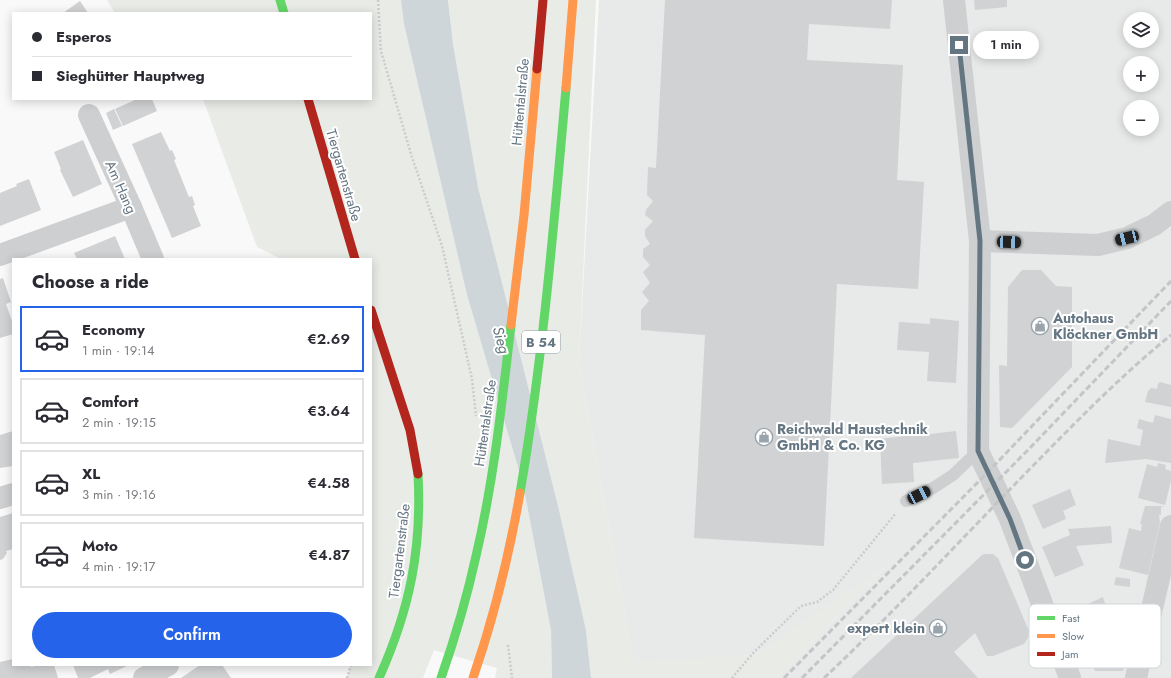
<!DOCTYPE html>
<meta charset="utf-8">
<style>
:root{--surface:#fff;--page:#f7f7f7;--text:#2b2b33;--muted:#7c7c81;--line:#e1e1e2;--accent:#2563eb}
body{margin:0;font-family:Jost,sans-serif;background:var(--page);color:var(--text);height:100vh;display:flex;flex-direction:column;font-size:15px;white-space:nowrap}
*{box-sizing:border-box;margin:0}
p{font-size:13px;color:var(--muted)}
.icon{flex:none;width:22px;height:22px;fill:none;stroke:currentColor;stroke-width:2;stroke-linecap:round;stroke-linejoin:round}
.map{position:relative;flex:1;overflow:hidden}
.side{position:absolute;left:12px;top:258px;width:360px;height:408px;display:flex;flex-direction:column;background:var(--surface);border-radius:0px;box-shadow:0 2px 10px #0003}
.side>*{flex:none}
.guide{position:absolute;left:12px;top:12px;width:360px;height:88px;border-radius:0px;box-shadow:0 2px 10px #0003;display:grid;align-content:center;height:88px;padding:0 20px;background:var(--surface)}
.fabs{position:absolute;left:1123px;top:12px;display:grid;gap:8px}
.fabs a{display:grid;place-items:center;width:36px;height:36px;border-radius:50%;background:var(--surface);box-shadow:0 2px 10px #0003;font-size:20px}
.end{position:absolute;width:18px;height:18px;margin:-9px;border:5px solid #657683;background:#fff;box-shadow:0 0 0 2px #fff}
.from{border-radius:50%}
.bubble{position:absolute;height:28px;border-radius:14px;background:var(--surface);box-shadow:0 2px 10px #0003;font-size:13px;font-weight:600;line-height:28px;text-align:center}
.car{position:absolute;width:12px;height:24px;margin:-12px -6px;border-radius:5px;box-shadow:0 0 3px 1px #0007;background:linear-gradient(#222 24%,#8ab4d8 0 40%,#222 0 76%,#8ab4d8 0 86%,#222 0)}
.guide b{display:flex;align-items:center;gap:14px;height:38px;font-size:15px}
.guide b+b{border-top:1px solid var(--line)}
.guide i{width:10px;height:10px;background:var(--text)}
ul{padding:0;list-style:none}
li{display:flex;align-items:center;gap:12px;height:66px;margin:0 8px 6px;padding:0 12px;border:2px solid var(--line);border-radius:0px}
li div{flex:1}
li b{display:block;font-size:15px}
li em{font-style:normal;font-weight:600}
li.on{border-color:var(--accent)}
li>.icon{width:36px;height:36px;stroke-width:1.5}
h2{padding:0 20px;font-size:18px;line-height:48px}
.button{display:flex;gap:8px;margin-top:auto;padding:8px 20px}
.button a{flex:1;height:46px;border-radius:24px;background:var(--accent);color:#fff;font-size:16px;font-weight:600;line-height:46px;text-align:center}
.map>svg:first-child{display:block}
.built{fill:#e8e9e9;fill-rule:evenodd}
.green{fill:#e8ebe6}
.water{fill:#ced6d9}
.building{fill:#d0d2d3}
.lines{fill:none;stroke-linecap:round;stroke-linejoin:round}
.path{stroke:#cbcccd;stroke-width:2.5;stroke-dasharray:2 2;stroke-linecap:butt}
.lane{stroke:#cecfd0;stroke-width:12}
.street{stroke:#cecfd0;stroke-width:22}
.fast{stroke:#63d668;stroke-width:9}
.slow{stroke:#ff974d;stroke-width:9}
.jam{stroke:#b3261e;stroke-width:9}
.rail{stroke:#c3c5c6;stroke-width:3;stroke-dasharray:6 3;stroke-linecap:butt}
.route{stroke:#657683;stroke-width:5}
.labels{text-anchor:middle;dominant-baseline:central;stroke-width:4;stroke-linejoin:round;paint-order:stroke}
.shield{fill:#fff;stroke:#939fa8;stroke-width:1}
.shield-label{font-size:13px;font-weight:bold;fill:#657683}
.street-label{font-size:14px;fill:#657683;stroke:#fff}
.poi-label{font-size:14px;font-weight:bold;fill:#657683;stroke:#fff;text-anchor:start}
.water-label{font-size:15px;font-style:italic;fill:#60757c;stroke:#fff}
.key{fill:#fff;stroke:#d1d6da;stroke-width:1}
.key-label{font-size:11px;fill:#657683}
</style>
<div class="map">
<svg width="1171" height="678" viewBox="0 0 1171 678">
<rect width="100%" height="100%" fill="#f9f9f9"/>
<path class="built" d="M 599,0 L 1171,0 L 1171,678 L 777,678 L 889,564 L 756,655 L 634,662 L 579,361 ZM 1130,19 L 1152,19 L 1152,41 L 1130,41 ZM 1130,63 L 1152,63 L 1152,85 L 1130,85 ZM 1130,107 L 1152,107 L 1152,129 L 1130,129 Z"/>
<g class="green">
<polygon points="107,0 401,0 404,24 467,295 523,484 551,630 552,678 495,678 497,668 434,650 423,678 347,678 351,665 371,665 371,259 281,259 257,247 203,99 371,99 371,13 115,13"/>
<polygon points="448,0 596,0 579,361 634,661 756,655 891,562 777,678 591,678 586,630 559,510 478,187 453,44"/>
</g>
<polygon class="water" points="401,0 448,0 453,44 478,187 559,510 586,630 591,678 552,678 551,630 523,484 467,295 404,24"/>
<g class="building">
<polygon points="665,0 892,0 890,29 809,24 807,60 903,65 897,180 924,182 918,289 837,284 824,546 694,538 705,335 641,330 641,310 649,301 642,292 650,283 643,272 650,265 643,257 643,249 650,244 645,236 645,230 653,221 645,215 646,210 653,201 647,195 648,167 656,168"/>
<polygon points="974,0 1007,0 1007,7 975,10"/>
<polygon points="80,1 88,13 63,13"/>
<polygon points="137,99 152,99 157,111 123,126 115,109"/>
<polygon points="114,109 122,126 113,130 106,113"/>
<polygon points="161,132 170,151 172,150 176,159 174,160 189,197 192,196 195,205 193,206 201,226 172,238 132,144"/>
<polygon points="83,140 102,184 73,197 60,170 61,169 54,152"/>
<polygon points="29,179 41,210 0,226 0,193 17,186 16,184"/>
<polygon points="115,236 125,259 77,259 74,253"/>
<polygon points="1022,270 1041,270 1056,286 1072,287 1072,367 1012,428 1000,427 999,365 1007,366 1008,287"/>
<polygon points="3,278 11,302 6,304 13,324 13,334 0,338 0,279"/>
<polygon points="930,318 959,321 956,383 927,381 929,352 897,350 899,322 930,324"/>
<polygon points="1160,382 1171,385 1171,407 1145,402 1148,391 1151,388 1157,389 1158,384"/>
<polygon points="1155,415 1171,419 1171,463 1146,459 1105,463 1108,439 1140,446 1143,430 1137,428 1139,419 1153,423"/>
<polygon points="13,431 13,466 0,468 0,435"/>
<polygon points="956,431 959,458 913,463 914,482 882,484 880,439 913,435 913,436"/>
<polygon points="1158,463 1166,465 1165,469 1171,471 1171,481 1165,505 1138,498 1147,464 1157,467"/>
<polygon points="1070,489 1076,505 1063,511 1066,519 1043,529 1032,505"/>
<polygon points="1145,506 1161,506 1164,507 1161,507 1161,515 1159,515 1160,523 1148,575 1119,568 1129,528 1141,531 1142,524 1140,524"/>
<polygon points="13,513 13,549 6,551 7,553 3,559 0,560 0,517"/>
<polygon points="1111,526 1112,543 1076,546 1084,565 1055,577 1042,547 1070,535 1068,529"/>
<polygon points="986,554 993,554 998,558 1029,631 1028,638 1024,644 993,656 987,656 975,633 954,652 978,678 851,678 982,555"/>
<polygon points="1116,577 1130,579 1130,587 1114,585"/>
<polygon points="1103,597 1112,627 1131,617 1133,625 1123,671 1095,671 1073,611"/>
<polygon points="13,659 13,665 30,665 31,667 39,665 54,665 58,678 0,678 0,662"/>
<polygon points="73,665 129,665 110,674 108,669 90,678 78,678"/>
<polygon points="200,665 222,665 231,678 181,678"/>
</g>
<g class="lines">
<g class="path">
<polyline points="378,0 381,51 411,154 442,246 472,379 476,416"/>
<polyline points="508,645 512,678"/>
<polyline points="347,678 351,665"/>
<polyline points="732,678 754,652 801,606 817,602 833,590 896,513"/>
</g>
<polyline class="lane" points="906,501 933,488 953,475 978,451"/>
<g class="street">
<polyline points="954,0 980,241 978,451 1010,519 1070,678"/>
<polyline points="89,115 131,207 153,259"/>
<polyline points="980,241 1098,245 1127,238 1154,225 1171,212"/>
<polyline points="0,255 131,207"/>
<polyline points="0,498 13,494"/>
<polyline points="144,678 168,665"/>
<polyline points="1136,678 1171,526"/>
</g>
<g class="fast">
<polyline points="280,0 284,13"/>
<path d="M 520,493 C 543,359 554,223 566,88"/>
<path d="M 379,678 C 410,609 422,549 418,474"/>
<path d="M 441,678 C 455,638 467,597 476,556 C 494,480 502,402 511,325"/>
</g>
<g class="slow">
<polyline points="566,88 573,0"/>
<polyline points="511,325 524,215 537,69"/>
<path d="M 473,678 C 494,617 509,556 520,493"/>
</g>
<g class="jam">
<polyline points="537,69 543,0"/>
<polyline points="308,99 355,259"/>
<polyline points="371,310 410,430 418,474"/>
</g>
<g class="rail">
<polyline points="784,678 986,474 1171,281"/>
<polyline points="802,678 1028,450 1171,301"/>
<path d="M 824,678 C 892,614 955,546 1020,479 C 1069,429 1117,379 1171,335"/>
</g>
</g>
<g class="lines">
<polyline class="route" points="959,45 980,241 978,451 1010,519 1025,560"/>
</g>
<defs>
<symbol id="shop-ring" viewBox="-11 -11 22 22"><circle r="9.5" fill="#fff" stroke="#99a4ac" stroke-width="1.5"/><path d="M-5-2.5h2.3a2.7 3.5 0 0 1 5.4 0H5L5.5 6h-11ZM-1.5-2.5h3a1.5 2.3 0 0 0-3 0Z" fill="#99a4ac"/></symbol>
</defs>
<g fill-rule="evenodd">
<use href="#shop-ring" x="1030" y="316" width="20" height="20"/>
<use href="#shop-ring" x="754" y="427" width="20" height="20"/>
<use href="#shop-ring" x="928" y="618" width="20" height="20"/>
</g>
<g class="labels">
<rect class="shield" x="522" y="331" width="38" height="22" rx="3"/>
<g class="shield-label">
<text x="541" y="342">B 54</text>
</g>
<g class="street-label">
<text transform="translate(520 102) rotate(-85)">Hüttentalstraße</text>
<text transform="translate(344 175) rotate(74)">Tiergartenstraße</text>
<text transform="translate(121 187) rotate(66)">Am Hang</text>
<text transform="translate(485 423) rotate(-82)">Hüttentalstraße</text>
<text transform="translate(399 551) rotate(-83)">Tiergartenstraße</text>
</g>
<g class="poi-label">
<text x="1053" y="318">Autohaus<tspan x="1053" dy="16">Klöckner GmbH</tspan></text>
<text x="777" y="429">Reichwald Haustechnik<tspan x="777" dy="16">GmbH &amp; Co. KG</tspan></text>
<text x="925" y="628" text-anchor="end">expert klein</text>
</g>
<g class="water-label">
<text transform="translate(501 340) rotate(74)">Sieg</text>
</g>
</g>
<rect x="1029" y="604" width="132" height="64" rx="6" class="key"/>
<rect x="1037" y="616" width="18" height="4" fill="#63d668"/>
<rect x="1037" y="634" width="18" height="4" fill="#ff974d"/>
<rect x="1037" y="652" width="18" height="4" fill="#b3261e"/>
<g class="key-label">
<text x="1062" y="622">Fast</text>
<text x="1062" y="640">Slow</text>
<text x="1062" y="658">Jam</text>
</g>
</svg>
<div class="fabs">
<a><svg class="icon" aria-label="layers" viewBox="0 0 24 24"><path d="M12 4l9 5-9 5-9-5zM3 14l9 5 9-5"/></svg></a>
<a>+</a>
<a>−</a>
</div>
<i class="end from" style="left:1025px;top:560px"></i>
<i class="end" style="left:959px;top:45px"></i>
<div class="bubble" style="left:973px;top:31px;width:66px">1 min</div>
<i class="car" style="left:1127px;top:238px;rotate:256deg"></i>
<i class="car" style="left:1009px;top:242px;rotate:92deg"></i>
<i class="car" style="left:919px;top:495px;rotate:64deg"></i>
<div class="guide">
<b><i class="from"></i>Esperos</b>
<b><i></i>Sieghütter Hauptweg</b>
</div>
<section class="side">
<h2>Choose a ride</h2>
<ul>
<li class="on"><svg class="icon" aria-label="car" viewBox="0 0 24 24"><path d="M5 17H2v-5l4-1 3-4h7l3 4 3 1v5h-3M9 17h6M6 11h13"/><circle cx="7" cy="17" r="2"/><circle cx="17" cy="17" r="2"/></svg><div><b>Economy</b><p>1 min · 19:14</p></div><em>€2.69</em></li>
<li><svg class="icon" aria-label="car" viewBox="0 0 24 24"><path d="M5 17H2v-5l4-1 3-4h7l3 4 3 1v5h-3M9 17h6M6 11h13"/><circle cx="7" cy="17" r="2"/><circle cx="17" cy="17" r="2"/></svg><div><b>Comfort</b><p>2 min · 19:15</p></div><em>€3.64</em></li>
<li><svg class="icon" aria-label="car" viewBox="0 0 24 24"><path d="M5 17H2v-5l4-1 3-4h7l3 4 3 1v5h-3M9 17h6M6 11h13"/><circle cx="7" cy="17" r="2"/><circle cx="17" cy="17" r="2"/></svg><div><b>XL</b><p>3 min · 19:16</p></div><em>€4.58</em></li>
<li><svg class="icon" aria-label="car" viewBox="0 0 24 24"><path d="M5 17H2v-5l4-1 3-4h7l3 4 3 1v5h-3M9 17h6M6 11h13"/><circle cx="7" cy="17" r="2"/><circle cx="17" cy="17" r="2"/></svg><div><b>Moto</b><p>4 min · 19:17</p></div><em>€4.87</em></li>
</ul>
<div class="button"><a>Confirm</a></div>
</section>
</div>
